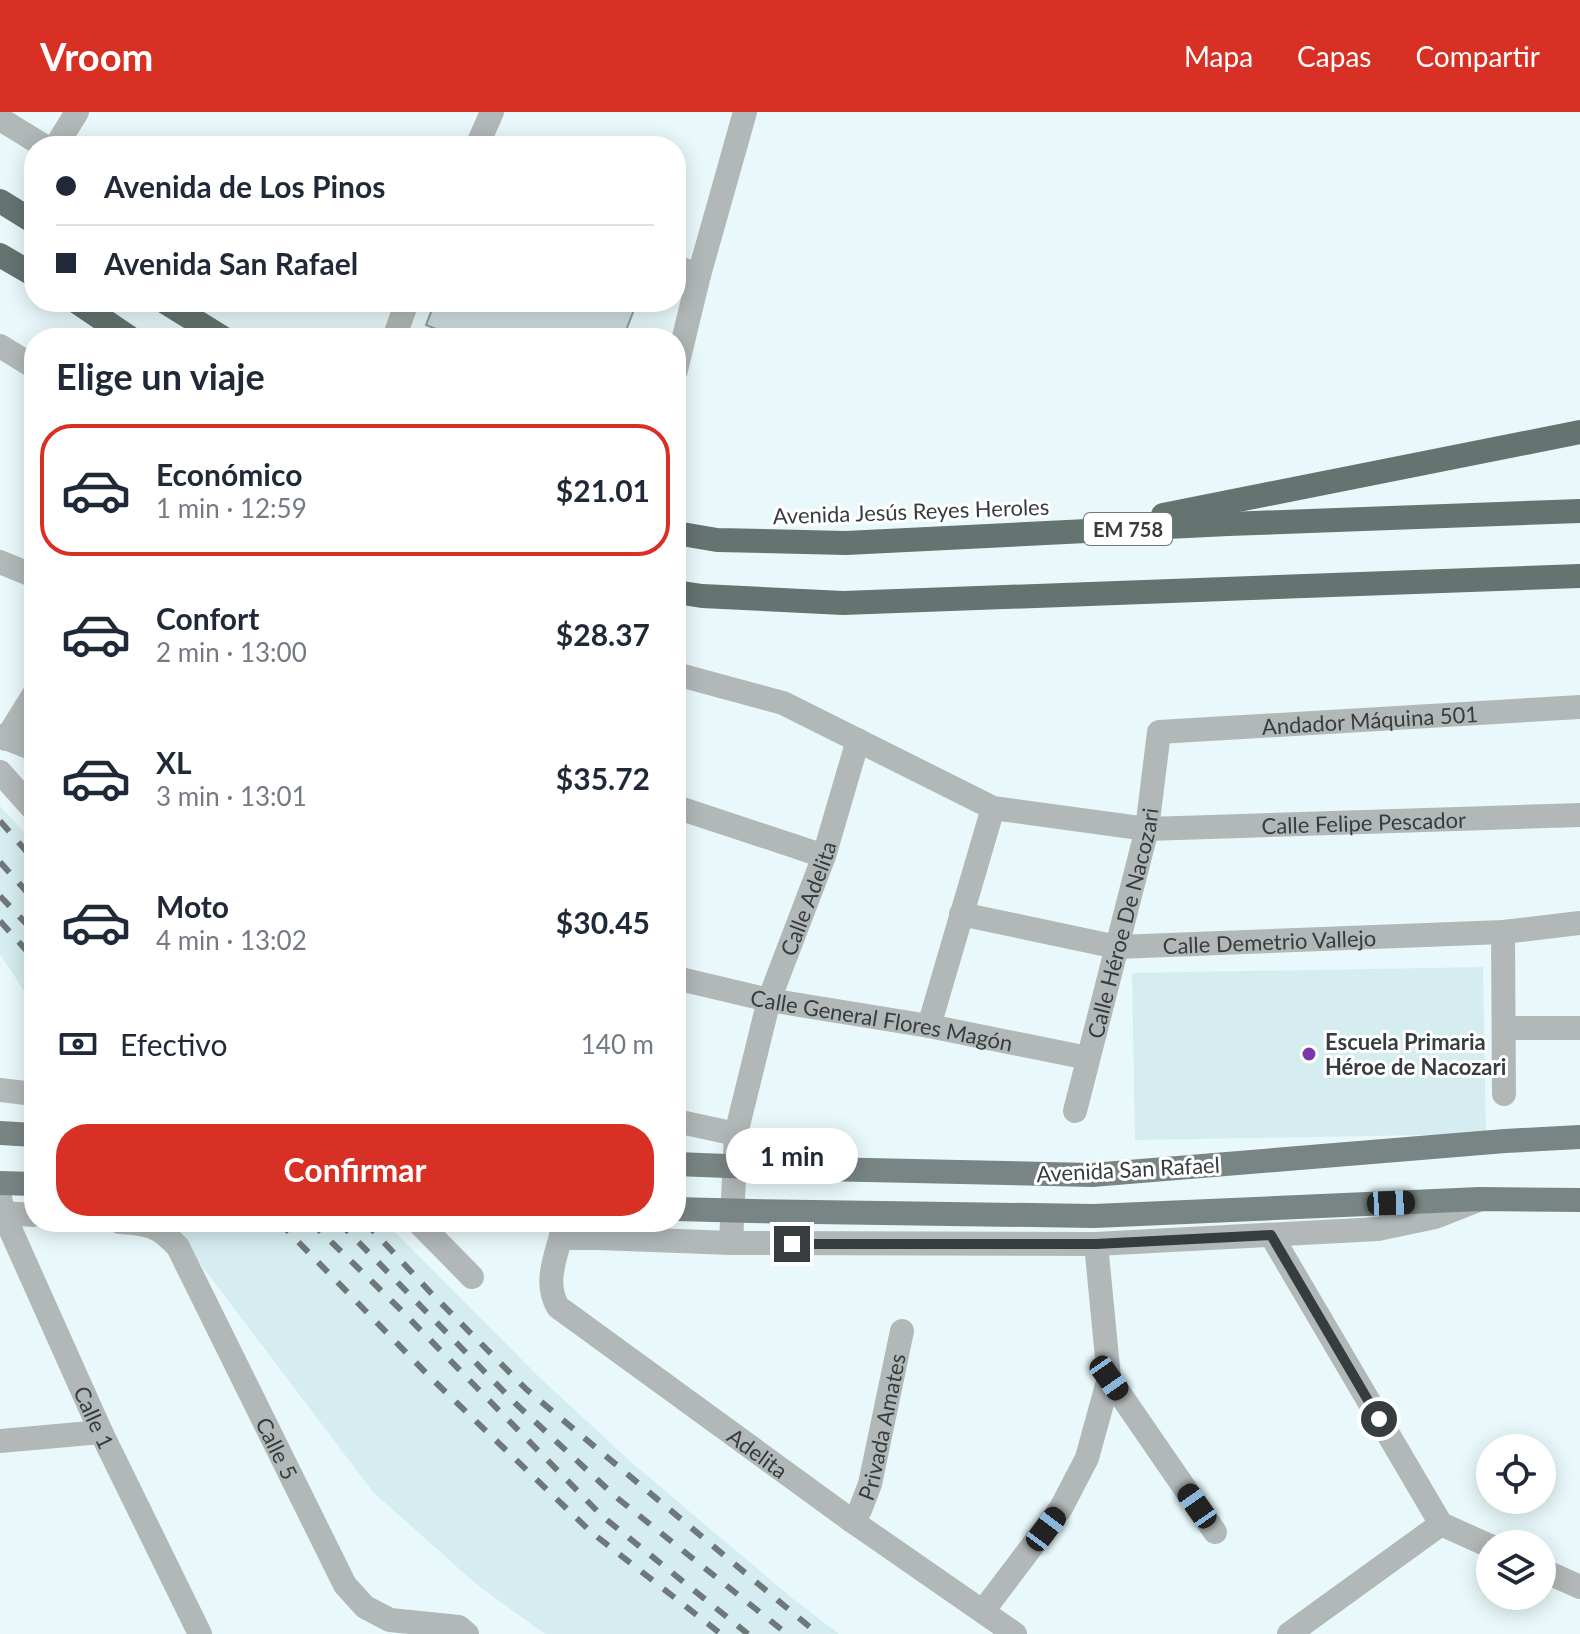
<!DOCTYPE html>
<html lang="es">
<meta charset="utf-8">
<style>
:root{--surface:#fff;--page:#f6f6f7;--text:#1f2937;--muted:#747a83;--line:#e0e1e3;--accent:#d93025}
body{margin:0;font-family:Lato,sans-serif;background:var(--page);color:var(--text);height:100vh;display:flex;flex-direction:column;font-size:30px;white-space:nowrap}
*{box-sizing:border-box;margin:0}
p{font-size:26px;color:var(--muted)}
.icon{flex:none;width:44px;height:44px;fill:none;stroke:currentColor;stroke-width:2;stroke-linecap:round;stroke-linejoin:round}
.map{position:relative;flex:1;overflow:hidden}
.details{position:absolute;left:24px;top:216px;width:662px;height:904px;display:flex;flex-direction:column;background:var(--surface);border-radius:32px;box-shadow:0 4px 20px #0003}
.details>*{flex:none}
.guide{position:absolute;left:24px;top:24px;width:662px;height:176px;border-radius:32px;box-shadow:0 4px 20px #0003;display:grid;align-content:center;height:176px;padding:0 32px;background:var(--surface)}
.controls{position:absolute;left:1476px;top:1322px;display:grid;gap:16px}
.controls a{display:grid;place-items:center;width:80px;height:80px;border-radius:50%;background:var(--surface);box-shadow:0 4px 20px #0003;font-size:40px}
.end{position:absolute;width:36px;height:36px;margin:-18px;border:10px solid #373d3e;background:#fff;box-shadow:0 0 0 4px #fff}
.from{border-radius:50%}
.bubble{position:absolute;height:56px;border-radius:28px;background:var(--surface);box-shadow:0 4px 20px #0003;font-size:26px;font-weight:700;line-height:56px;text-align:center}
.car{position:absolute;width:24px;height:48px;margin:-24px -12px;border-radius:10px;box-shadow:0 0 6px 2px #0007;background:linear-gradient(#222 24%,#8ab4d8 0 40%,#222 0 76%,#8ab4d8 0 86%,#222 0)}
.guide b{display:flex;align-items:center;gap:28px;height:76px;font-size:30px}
.guide b+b{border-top:2px solid var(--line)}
.guide i{width:20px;height:20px;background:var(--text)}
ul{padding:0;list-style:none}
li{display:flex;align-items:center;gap:24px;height:132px;margin:0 16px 12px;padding:0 16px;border:4px solid transparent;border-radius:32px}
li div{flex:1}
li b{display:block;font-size:30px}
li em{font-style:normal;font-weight:700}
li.active{border-color:var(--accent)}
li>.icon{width:72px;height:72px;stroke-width:1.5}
h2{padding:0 32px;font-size:36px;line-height:96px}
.pay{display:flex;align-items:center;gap:20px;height:88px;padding:0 32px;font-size:30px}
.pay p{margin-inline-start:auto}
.action{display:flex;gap:16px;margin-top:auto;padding:16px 32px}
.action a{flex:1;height:92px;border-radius:32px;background:var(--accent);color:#fff;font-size:32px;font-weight:700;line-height:92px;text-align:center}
header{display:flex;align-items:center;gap:48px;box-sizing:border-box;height:112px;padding:0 40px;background:var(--accent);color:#fff}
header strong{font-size:38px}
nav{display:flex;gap:44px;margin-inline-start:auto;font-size:28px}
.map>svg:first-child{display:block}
.built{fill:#d5edf0}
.building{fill:#d0dde4;stroke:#8f9ba1;stroke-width:2}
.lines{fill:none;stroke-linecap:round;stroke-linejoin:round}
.minor{stroke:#b2b8b8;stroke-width:24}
.major{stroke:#798584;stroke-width:24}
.highway{stroke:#657371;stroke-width:24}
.rail{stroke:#6f7879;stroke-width:6;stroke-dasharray:14 14;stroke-linecap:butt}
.route{stroke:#373d3e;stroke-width:10}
.poi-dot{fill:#7c37ab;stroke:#fff;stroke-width:3}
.labels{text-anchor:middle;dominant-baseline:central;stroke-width:6;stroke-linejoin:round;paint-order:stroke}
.shield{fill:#fff;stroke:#737778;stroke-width:2}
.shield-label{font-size:20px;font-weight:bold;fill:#373d3e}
.street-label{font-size:22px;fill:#373d3e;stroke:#fff}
.poi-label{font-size:22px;font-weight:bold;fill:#373d3e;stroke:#fff;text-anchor:start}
</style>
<header>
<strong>Vroom</strong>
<nav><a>Mapa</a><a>Capas</a><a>Compartir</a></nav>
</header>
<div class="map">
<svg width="1580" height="1522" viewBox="0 0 1580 1522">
<rect width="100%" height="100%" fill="#e9f9fb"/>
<g class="built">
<polygon points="0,694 34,731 34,894 0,842"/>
<polygon points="1483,855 1486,1022 1135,1028 1132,861"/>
<polygon points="173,1110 385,1110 538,1264 631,1350 792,1486 839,1522 545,1522 476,1472 373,1380 196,1146"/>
</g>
<polygon class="building" points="435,190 637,190 623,226 458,226 426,213"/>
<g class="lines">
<g class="minor">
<polyline points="0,7 44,34"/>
<polyline points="56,34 77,0"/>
<polyline points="477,34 492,0"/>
<polyline points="676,155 699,163"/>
<polyline points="394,226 407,190"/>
<polyline points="0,234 34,255"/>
<polyline points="676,258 699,163 745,0"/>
<polyline points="0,450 34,464"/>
<path id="s1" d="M 676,562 L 783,591 L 993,696 L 1147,717 L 1580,703"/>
<polyline points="0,624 34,637"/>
<polyline points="6,627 34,582"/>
<polyline points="0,660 34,698"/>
<polyline points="676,695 824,744"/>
<path id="s2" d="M 961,802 L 1117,835 L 1503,820 L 1580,811"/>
<polyline points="1503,820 1504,982"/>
<path id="s3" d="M 676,866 L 769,888 L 929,914 L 1088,946"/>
<polyline points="929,914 993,696"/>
<polyline points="1504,916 1580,916"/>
<polyline points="0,978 34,982"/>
<path id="s4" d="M 1075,999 L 1147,717 L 1159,620 L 1580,595"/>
<polyline points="676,1009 736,1022"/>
<path id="s5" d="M 0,1085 L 3,1101 L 101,1320 L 200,1522"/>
<polyline points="3,1101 34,1103"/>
<path id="s6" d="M 120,1110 C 149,1112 158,1113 178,1135 L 345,1473 L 365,1495 L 390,1508 L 459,1515 L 467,1522"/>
<polyline points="418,1110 472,1165"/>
<path id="s7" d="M 564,1111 C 559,1139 542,1168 558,1195 L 852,1409 L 1015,1522"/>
<polyline points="1271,1123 1441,1412 1490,1434"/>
<polyline points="561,1126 599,1126 731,1131 1096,1132 1378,1117 1435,1105 1478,1088"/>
<path id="s8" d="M 731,1131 L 736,1022 L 769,888 L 824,744 L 858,628"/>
<polyline points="1109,1266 1215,1420"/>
<polyline points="0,1329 101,1320"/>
<path id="s9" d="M 852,1409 L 860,1398 L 870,1372 L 902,1219"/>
<polyline points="1542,1458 1580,1475"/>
<polyline points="983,1499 1061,1396 1087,1346 1109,1266 1096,1132"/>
<polyline points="1289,1522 1441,1412"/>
</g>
<g class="major">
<polyline points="0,1021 34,1023"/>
<polyline points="676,1052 774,1056 1092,1063 1505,1029 1580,1025"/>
<polyline points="0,1071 34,1072"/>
<polyline points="676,1097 752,1099 1094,1104 1480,1087 1580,1088"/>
</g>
<g class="highway">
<polyline points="0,89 34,110"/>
<polyline points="0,143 34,163"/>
<polyline points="77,190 130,226"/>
<polyline points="165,190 223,226"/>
<polyline points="1163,403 1580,320"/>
<polyline points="676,421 717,428 846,431 1228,412 1580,399"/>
<polyline points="676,480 702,484 843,491 1580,464"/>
</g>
<g class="rail">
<polyline points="0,709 34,748"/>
<polyline points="0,750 34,788"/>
<polyline points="0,784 34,820"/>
<polyline points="0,809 34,847"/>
<polyline points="279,1110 429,1264 591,1420 721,1522"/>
<polyline points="311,1110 401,1198 602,1404 748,1522"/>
<polyline points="339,1110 515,1291 616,1385 787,1522"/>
<polyline points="365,1110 430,1180 526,1277 818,1522"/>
</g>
</g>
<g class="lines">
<polyline class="route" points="792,1132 1096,1132 1271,1123 1379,1307"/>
</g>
<circle class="poi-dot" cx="1309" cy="942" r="8"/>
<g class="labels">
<rect class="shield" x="1084" y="401" width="88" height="32" rx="6"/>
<g class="shield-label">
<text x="1128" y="417">EM 758</text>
</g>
<g class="street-label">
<text transform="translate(911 399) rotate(-2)">Avenida Jesús Reyes Heroles</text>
<text stroke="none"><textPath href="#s4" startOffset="600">Andador Máquina 501</textPath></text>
<text stroke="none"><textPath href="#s1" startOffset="718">Calle Felipe Pescador</textPath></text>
<text stroke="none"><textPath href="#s8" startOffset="356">Calle Adelita</textPath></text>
<text stroke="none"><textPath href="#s4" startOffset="194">Calle Héroe De Nacozari</textPath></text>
<text stroke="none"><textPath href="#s2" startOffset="312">Calle Demetrio Vallejo</textPath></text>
<text stroke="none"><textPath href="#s3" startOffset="210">Calle General Flores Magón</textPath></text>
<text transform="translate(1128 1057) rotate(-3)">Avenida San Rafael</text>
<text stroke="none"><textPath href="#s5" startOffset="240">Calle 1</textPath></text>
<text stroke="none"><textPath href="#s9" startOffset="100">Privada Amates</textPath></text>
<text stroke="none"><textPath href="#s6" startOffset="290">Calle 5</textPath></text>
<text stroke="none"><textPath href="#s7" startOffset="334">Adelita</textPath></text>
</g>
<g class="poi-label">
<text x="1325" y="929">Escuela Primaria<tspan x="1325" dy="25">Héroe de Nacozari</tspan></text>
</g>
</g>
</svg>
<div class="controls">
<a><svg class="icon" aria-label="locate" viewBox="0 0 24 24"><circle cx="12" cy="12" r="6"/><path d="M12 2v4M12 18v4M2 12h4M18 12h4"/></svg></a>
<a><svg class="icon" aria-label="layers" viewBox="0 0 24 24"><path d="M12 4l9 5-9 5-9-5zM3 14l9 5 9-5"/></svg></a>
</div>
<i class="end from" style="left:1379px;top:1307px"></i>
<i class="end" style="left:792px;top:1132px"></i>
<div class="bubble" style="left:726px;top:1016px;width:132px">1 min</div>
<i class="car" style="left:1391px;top:1091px;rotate:88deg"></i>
<i class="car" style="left:1109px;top:1266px;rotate:145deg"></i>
<i class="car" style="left:1197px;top:1394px;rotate:325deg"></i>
<i class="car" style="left:1046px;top:1417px;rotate:37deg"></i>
<div class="guide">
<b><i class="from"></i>Avenida de Los Pinos</b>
<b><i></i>Avenida San Rafael</b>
</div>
<section class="details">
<h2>Elige un viaje</h2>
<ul>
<li class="active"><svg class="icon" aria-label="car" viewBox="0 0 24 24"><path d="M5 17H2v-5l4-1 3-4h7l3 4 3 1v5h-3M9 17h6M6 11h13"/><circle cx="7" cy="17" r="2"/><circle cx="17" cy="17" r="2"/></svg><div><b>Económico</b><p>1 min · 12:59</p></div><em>$21.01</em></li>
<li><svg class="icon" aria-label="car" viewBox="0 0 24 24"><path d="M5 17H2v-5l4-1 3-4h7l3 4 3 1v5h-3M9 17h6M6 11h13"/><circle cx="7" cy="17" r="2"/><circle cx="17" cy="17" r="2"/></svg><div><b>Confort</b><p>2 min · 13:00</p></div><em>$28.37</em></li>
<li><svg class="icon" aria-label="car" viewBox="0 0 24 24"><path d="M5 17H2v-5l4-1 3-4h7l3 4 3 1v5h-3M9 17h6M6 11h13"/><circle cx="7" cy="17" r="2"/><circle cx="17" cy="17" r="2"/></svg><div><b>XL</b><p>3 min · 13:01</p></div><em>$35.72</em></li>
<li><svg class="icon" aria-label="car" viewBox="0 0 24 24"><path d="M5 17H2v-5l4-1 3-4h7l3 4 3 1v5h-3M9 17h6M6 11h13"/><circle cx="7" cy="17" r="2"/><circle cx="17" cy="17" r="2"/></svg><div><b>Moto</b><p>4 min · 13:02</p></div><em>$30.45</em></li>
</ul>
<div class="pay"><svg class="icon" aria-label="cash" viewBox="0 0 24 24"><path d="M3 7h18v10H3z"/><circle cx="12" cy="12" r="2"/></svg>Efectivo<p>140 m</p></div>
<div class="action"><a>Confirmar</a></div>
</section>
</div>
